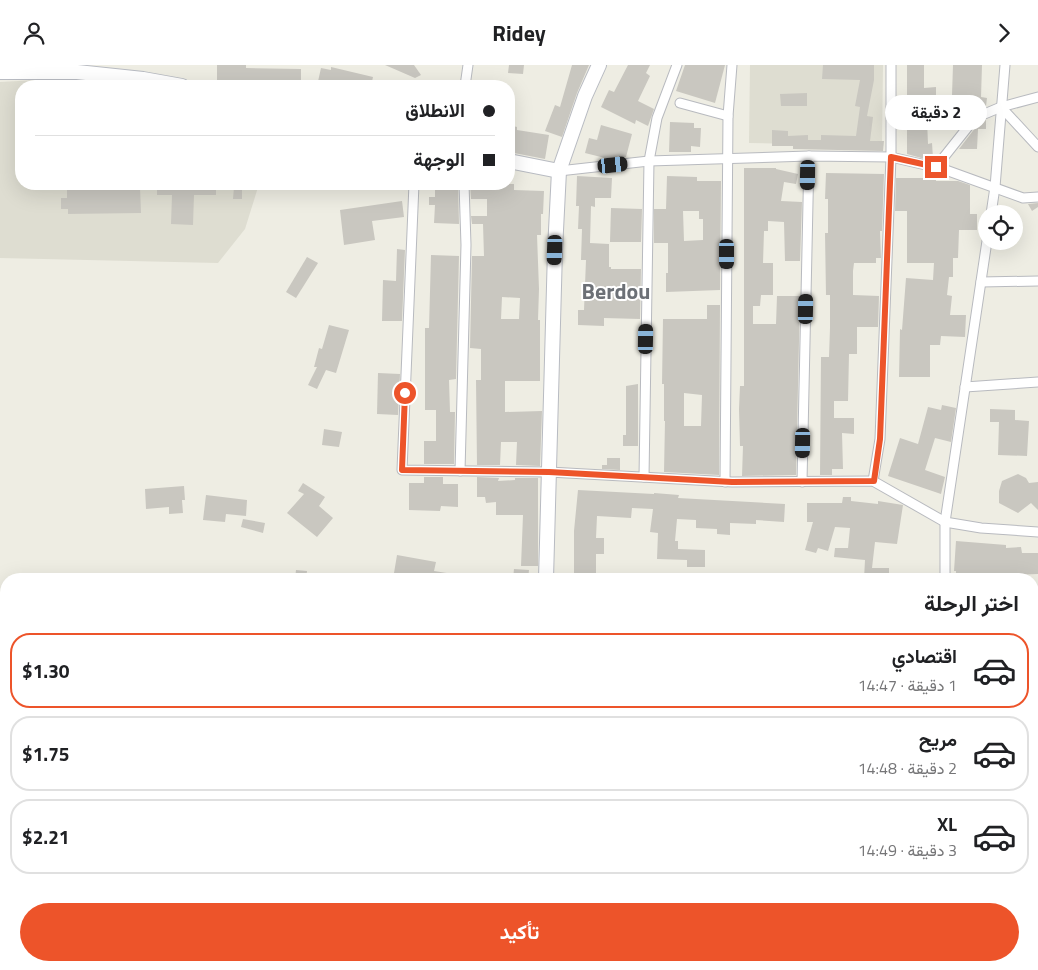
<!DOCTYPE html>
<html lang="ar">
<meta charset="utf-8">
<style>
:root{--surface:#fff;--page:#f2f2f2;--text:#202124;--muted:#757577;--line:#e0e0e0;--accent:#ed542a}
body{margin:0;font-family:"Titillium Web",Vazirmatn,sans-serif;background:var(--page);color:var(--text);direction:rtl;height:100vh;display:flex;flex-direction:column;font-size:19px;white-space:nowrap}
*{box-sizing:border-box;margin:0}
p{font-size:16px;color:var(--muted)}
.icon{flex:none;width:28px;height:28px;fill:none;stroke:currentColor;stroke-width:2;stroke-linecap:round;stroke-linejoin:round}
.map{position:relative;flex:1;overflow:hidden;direction:ltr}
.panel{position:absolute;left:0px;top:508px;width:1039px;height:398px;display:flex;flex-direction:column;background:var(--surface);border-radius:20px 20px 0 0;box-shadow:0 5px 20px #0002;direction:rtl}
.panel>*{flex:none}
.hud{position:absolute;left:15px;top:15px;width:500px;height:110px;border-radius:20px;box-shadow:0 5px 20px #0002;direction:rtl;display:grid;align-content:center;height:110px;padding:0 20px;background:var(--surface)}
.buttons{position:absolute;left:978px;top:140px;display:grid;gap:10px}
.buttons a{display:grid;place-items:center;width:45px;height:45px;border-radius:50%;background:var(--surface);box-shadow:0 5px 20px #0002;font-size:25px}
.end{position:absolute;width:22px;height:22px;margin:-11px;border:6px solid #ed542a;background:#fff;box-shadow:0 0 0 2px #fff}
.from{border-radius:50%}
.bubble{position:absolute;height:35px;border-radius:18px;background:var(--surface);box-shadow:0 5px 20px #0002;font-size:16px;font-weight:700;line-height:35px;text-align:center;direction:rtl}
.car{position:absolute;width:15px;height:30px;margin:-15px -8px;border-radius:6px;box-shadow:0 0 4px 1px #0007;background:linear-gradient(#222 24%,#8ab4d8 0 40%,#222 0 76%,#8ab4d8 0 86%,#222 0)}
.hud b{display:flex;align-items:center;gap:18px;height:48px;font-size:19px}
.hud b+b{border-top:1px solid var(--line)}
.hud i{width:12px;height:12px;background:var(--text)}
ul{padding:0;list-style:none}
li{display:flex;align-items:center;gap:15px;height:75px;margin:0 10px 8px;padding:0 10px;border:2px solid var(--line);border-radius:20px}
li div{flex:1}
li b{display:block;font-size:19px}
li em{font-style:normal;font-weight:700}
li.active{border-color:var(--accent)}
li>.icon{width:45px;height:45px;stroke-width:1.5}
h2{padding:0 20px;font-size:22px;line-height:60px}
.action{display:flex;gap:10px;margin-top:auto;padding:10px 20px}
.action a{flex:1;height:58px;border-radius:30px;background:var(--accent);color:#fff;font-size:20px;font-weight:700;line-height:58px;text-align:center}
header{display:flex;justify-content:space-between;align-items:center;height:65px;padding:0 20px;background:var(--surface);font-size:22px;font-weight:700}
.map>svg:first-child{display:block}
.education{fill:#deddd1}
.building{fill:#c9c7c0;fill-rule:evenodd}
.lines{fill:none;stroke-linecap:round;stroke-linejoin:round}
.street-casing{stroke:#b8babf;stroke-width:11}
.secondary-casing{stroke:#b8bbc2;stroke-width:16}
.street{stroke:#fff;stroke-width:9}
.secondary{stroke:#fff;stroke-width:14}
.route{stroke:#ed542a;stroke-width:6}
.labels{text-anchor:middle;dominant-baseline:central;stroke-width:4;stroke-linejoin:round;paint-order:stroke}
.district-label{font-size:22px;font-weight:bold;fill:#6c7076;stroke:#fff}
</style>
<header><svg class="icon" aria-label="forward" viewBox="0 0 24 24"><path d="M9 5l7 7-7 7"/></svg>Ridey<svg class="icon" aria-label="person" viewBox="0 0 24 24"><circle cx="12" cy="8" r="4"/><path d="M4 21q1-7 8-7t8 7"/></svg></header>
<div class="map">
<svg width="1038" height="905" viewBox="0 0 1038 905">
<rect width="100%" height="100%" fill="#eeede3"/>
<g class="education">
<polygon points="750,0 883,0 882,81 749,78"/>
<polygon points="73,13 123,21 21,21 21,119 259,119 245,164 218,198 0,193 0,17"/>
</g>
<g class="building">
<polygon points="217,0 246,0 246,3 301,4 301,21 261,21 261,17 217,15"/>
<polygon points="385,0 414,0 421,10 415,13"/>
<polygon points="509,0 524,0 523,9 508,8"/>
<polygon points="572,0 589,0 577,28 562,72 545,66 555,40 560,42"/>
<polygon points="628,0 650,0 646,8 650,11 638,36 654,44 648,61 636,55 635,59 601,42 609,25 614,27"/>
<polygon points="685,0 725,0 715,38 676,26"/>
<polygon points="823,0 874,0 874,15 867,51 873,52 870,76 884,76 883,86 793,84 793,81 772,81 772,65 788,66 788,71 808,70 808,75 821,75 821,70 856,71 860,42 855,41 860,15 822,14"/>
<polygon points="907,0 924,0 924,23 936,22 936,55 927,55 928,79 932,78 933,93 925,94 907,89"/>
<polygon points="953,0 982,0 981,32 987,33 986,41 970,49 957,65 958,31 952,30"/>
<polygon points="331,2 373,12 371,21 317,21 321,3 331,5"/>
<polygon points="807,28 807,41 781,41 780,29"/>
<polygon points="986,55 986,64 978,64 977,84 959,84 979,58"/>
<polygon points="670,57 694,58 694,63 701,63 700,82 691,81 691,87 669,87"/>
<polygon points="509,60 517,62 517,65 549,70 545,94 509,87"/>
<polygon points="601,60 632,69 626,92 609,94 585,88 589,73 597,75"/>
<polygon points="744,103 776,103 776,104 798,109 796,119 784,117 781,136 802,137 800,196 785,196 784,157 768,156 768,166 764,166 763,198 773,198 773,230 761,230 760,241 753,241 753,259 776,259 777,231 800,231 796,410 742,411 743,381 740,381 739,344 740,321 744,321"/>
<polygon points="826,108 884,109 882,166 880,166 881,193 876,193 876,198 854,198 853,206 853,230 879,231 878,262 857,262 857,289 849,289 848,336 834,336 834,353 854,353 854,369 842,368 843,404 832,404 832,410 820,410 821,292 829,292 830,263 830,230 826,230 825,168 828,168 828,134 825,134"/>
<polygon points="577,111 612,113 611,133 595,133 595,142 591,141 590,178 609,179 609,202 611,202 611,204 641,204 640,254 604,253 604,261 578,260 578,245 584,245 586,195 581,195 582,164 578,164 579,141 576,141"/>
<path d="M 667,111 L 697,112 L 697,116 L 721,116 L 720,225 L 666,227 L 666,208 L 668,208 L 668,178 L 654,178 L 654,144 L 666,144 ZM 683,146 L 699,146 L 699,154 L 703,154 L 703,175 L 684,176 Z"/>
<polygon points="896,113 936,113 936,116 958,116 970,120 970,149 977,149 977,165 959,165 958,193 953,193 953,212 949,212 947,230 952,231 950,250 966,250 965,272 941,271 940,280 930,280 930,312 899,312 900,264 902,265 906,213 933,215 934,198 907,198 907,146 895,146"/>
<polygon points="157,119 216,119 216,130 194,130 193,160 171,159 172,130 157,130"/>
<polygon points="435,119 458,119 459,159 434,158 435,140 429,140 429,132 435,132"/>
<path d="M 470,119 L 514,119 L 514,125 L 544,126 L 543,149 L 541,149 L 541,170 L 537,170 L 539,224 L 538,255 L 540,255 L 540,316 L 505,316 L 505,347 L 542,346 L 540,401 L 516,400 L 517,377 L 501,377 L 500,400 L 477,400 L 476,315 L 481,315 L 481,284 L 470,283 L 472,191 L 484,191 L 483,159 L 472,159 L 471,151 L 487,151 L 487,134 L 471,134 ZM 502,232 L 520,233 L 519,254 L 501,254 Z"/>
<polygon points="140,122 141,148 68,149 68,144 61,144 61,133 67,133 67,123"/>
<polygon points="234,122 242,123 242,134 233,134"/>
<polygon points="402,136 404,152 372,156 375,175 344,180 340,145"/>
<polygon points="1038,138 1038,142 1032,146 1028,139"/>
<polygon points="611,143 642,144 641,177 610,177"/>
<polygon points="397,184 405,185 402,256 382,256 383,215 396,216"/>
<polygon points="431,190 459,191 456,314 449,315 450,347 455,347 454,399 424,399 424,376 436,376 436,345 425,345 425,263 429,263"/>
<polygon points="307,192 318,198 296,233 286,227"/>
<path d="M 707,240 L 720,240 L 719,410 L 664,407 L 665,356 L 664,356 L 664,319 L 662,319 L 663,254 L 707,254 ZM 684,328 L 702,330 L 701,361 L 684,361 Z"/>
<polygon points="329,260 349,265 336,308 326,305 317,324 308,320 317,302 314,302 319,283 322,284"/>
<polygon points="378,308 400,309 398,350 377,349"/>
<polygon points="638,319 638,381 623,381 623,370 626,370 626,321"/>
<polygon points="942,340 956,343 951,377 935,373 925,405 945,412 941,429 888,411 900,373 918,379 928,342 941,345"/>
<polygon points="990,344 1015,345 1015,355 1029,356 1027,391 998,390 999,357 990,357"/>
<polygon points="324,364 342,367 339,382 322,380"/>
<polygon points="607,393 620,393 620,405 602,404 602,400 607,400"/>
<polygon points="1018,409 1026,413 1029,418 1038,417 1038,445 1031,438 1018,448 999,438 999,426 1002,416"/>
<polygon points="424,412 443,412 443,419 458,419 458,442 441,441 440,446 409,445 409,418 424,418"/>
<polygon points="477,412 499,413 498,416 515,415 515,413 538,413 538,501 521,501 523,450 496,450 496,437 486,438 485,432 477,432"/>
<polygon points="303,418 325,432 319,441 333,453 317,472 287,448 304,429 298,426"/>
<polygon points="184,421 185,435 182,435 183,448 169,449 169,442 146,444 145,424"/>
<polygon points="578,425 654,429 654,428 679,430 678,433 785,439 784,457 756,455 756,459 730,458 730,470 717,469 717,464 696,463 696,455 677,454 675,476 678,476 678,484 705,485 705,502 687,502 687,495 657,494 658,468 650,467 653,444 632,443 631,453 597,451 596,473 604,473 604,489 596,489 596,514 574,514 574,466"/>
<polygon points="206,430 247,435 246,451 226,449 225,457 203,455"/>
<polygon points="843,432 851,432 851,436 878,439 878,436 903,440 897,479 875,477 872,503 889,503 889,514 864,514 865,495 834,492 835,483 848,483 850,463 835,462 828,486 818,483 816,488 805,485 813,457 807,457 807,438 842,438"/>
<polygon points="243,454 265,458 263,468 241,462"/>
<polygon points="956,476 1006,480 1006,483 1021,482 1022,488 1038,488 1038,509 1012,510 978,508 978,514 956,514 956,506 954,506"/>
<polygon points="397,490 436,497 434,506 453,509 452,514 393,514"/>
<polygon points="514,504 529,505 528,514 513,514"/>
<polygon points="296,505 307,506 306,514 295,514"/>
</g>
<g class="lines">
<defs>
<g id="street">
<polyline points="465,21 468,0"/>
<polyline points="680,38 728,51"/>
<polyline points="1001,42 1038,82"/>
<polyline points="936,102 975,53 1001,42 1038,32"/>
<polyline points="559,106 649,96 809,91 891,92 943,104 1023,133 1038,132"/>
<polyline points="414,119 402,405 549,407 732,417 873,416 945,457 981,463 1038,467"/>
<polyline points="991,149 995,122 1005,0"/>
<polyline points="981,217 1038,216"/>
<polyline points="965,322 1038,317"/>
<polyline points="460,406 466,180 464,119"/>
<polyline points="644,412 649,96 657,53 677,0"/>
<polyline points="873,416 880,374 891,92 891,0"/>
<polyline points="725,417 728,51 732,0"/>
<polyline points="802,417 809,91"/>
<polyline points="945,514 945,457 987,176"/>
<polyline points="1032,660 1038,657"/>
<polyline points="934,899 937,905"/>
<polyline points="949,905 949,899"/>
</g>
<g id="secondary">
<polyline points="0,7 77,7 143,14 182,21"/>
<polyline points="509,96 559,106"/>
<polyline points="546,514 555,185 559,106 585,31 599,0"/>
<polyline points="440,905 445,899"/>
</g>
</defs>
<use href="#street" class="street-casing"/>
<use href="#secondary" class="secondary-casing"/>
<use href="#street" class="street"/>
<use href="#secondary" class="secondary"/>
</g>
<g class="lines">
<polyline class="route" points="405,328 402,405 549,407 732,417 874,416 880,374 891,92 936,102"/>
</g>
<g class="labels">
<g class="district-label">
<text x="616" y="226">Berdou</text>
</g>
</g>
</svg>
<div class="buttons">
<a><svg class="icon" aria-label="locate" viewBox="0 0 24 24"><circle cx="12" cy="12" r="6"/><path d="M12 2v4M12 18v4M2 12h4M18 12h4"/></svg></a>
</div>
<i class="end from" style="left:405px;top:328px"></i>
<i class="end" style="left:936px;top:102px"></i>
<div class="bubble" style="left:885px;top:30px;width:102px">2 دقيقة</div>
<i class="car" style="left:613px;top:100px;rotate:84deg"></i>
<i class="car" style="left:808px;top:110px;rotate:181deg"></i>
<i class="car" style="left:555px;top:185px;rotate:182deg"></i>
<i class="car" style="left:727px;top:189px;rotate:180deg"></i>
<i class="car" style="left:806px;top:244px;rotate:1deg"></i>
<i class="car" style="left:646px;top:274px;rotate:1deg"></i>
<i class="car" style="left:803px;top:378px;rotate:181deg"></i>
<div class="hud">
<b><i class="from"></i>الانطلاق</b>
<b><i></i>الوجهة</b>
</div>
<section class="panel">
<h2>اختر الرحلة</h2>
<ul>
<li class="active"><svg class="icon" aria-label="car" viewBox="0 0 24 24"><path d="M5 17H2v-5l4-1 3-4h7l3 4 3 1v5h-3M9 17h6M6 11h13"/><circle cx="7" cy="17" r="2"/><circle cx="17" cy="17" r="2"/></svg><div><b>اقتصادي</b><p>1 دقيقة · 14:47</p></div><em>$1.30</em></li>
<li><svg class="icon" aria-label="car" viewBox="0 0 24 24"><path d="M5 17H2v-5l4-1 3-4h7l3 4 3 1v5h-3M9 17h6M6 11h13"/><circle cx="7" cy="17" r="2"/><circle cx="17" cy="17" r="2"/></svg><div><b>مريح</b><p>2 دقيقة · 14:48</p></div><em>$1.75</em></li>
<li><svg class="icon" aria-label="car" viewBox="0 0 24 24"><path d="M5 17H2v-5l4-1 3-4h7l3 4 3 1v5h-3M9 17h6M6 11h13"/><circle cx="7" cy="17" r="2"/><circle cx="17" cy="17" r="2"/></svg><div><b>XL</b><p>3 دقيقة · 14:49</p></div><em>$2.21</em></li>
</ul>
<div class="action"><a>تأكيد</a></div>
</section>
</div>
